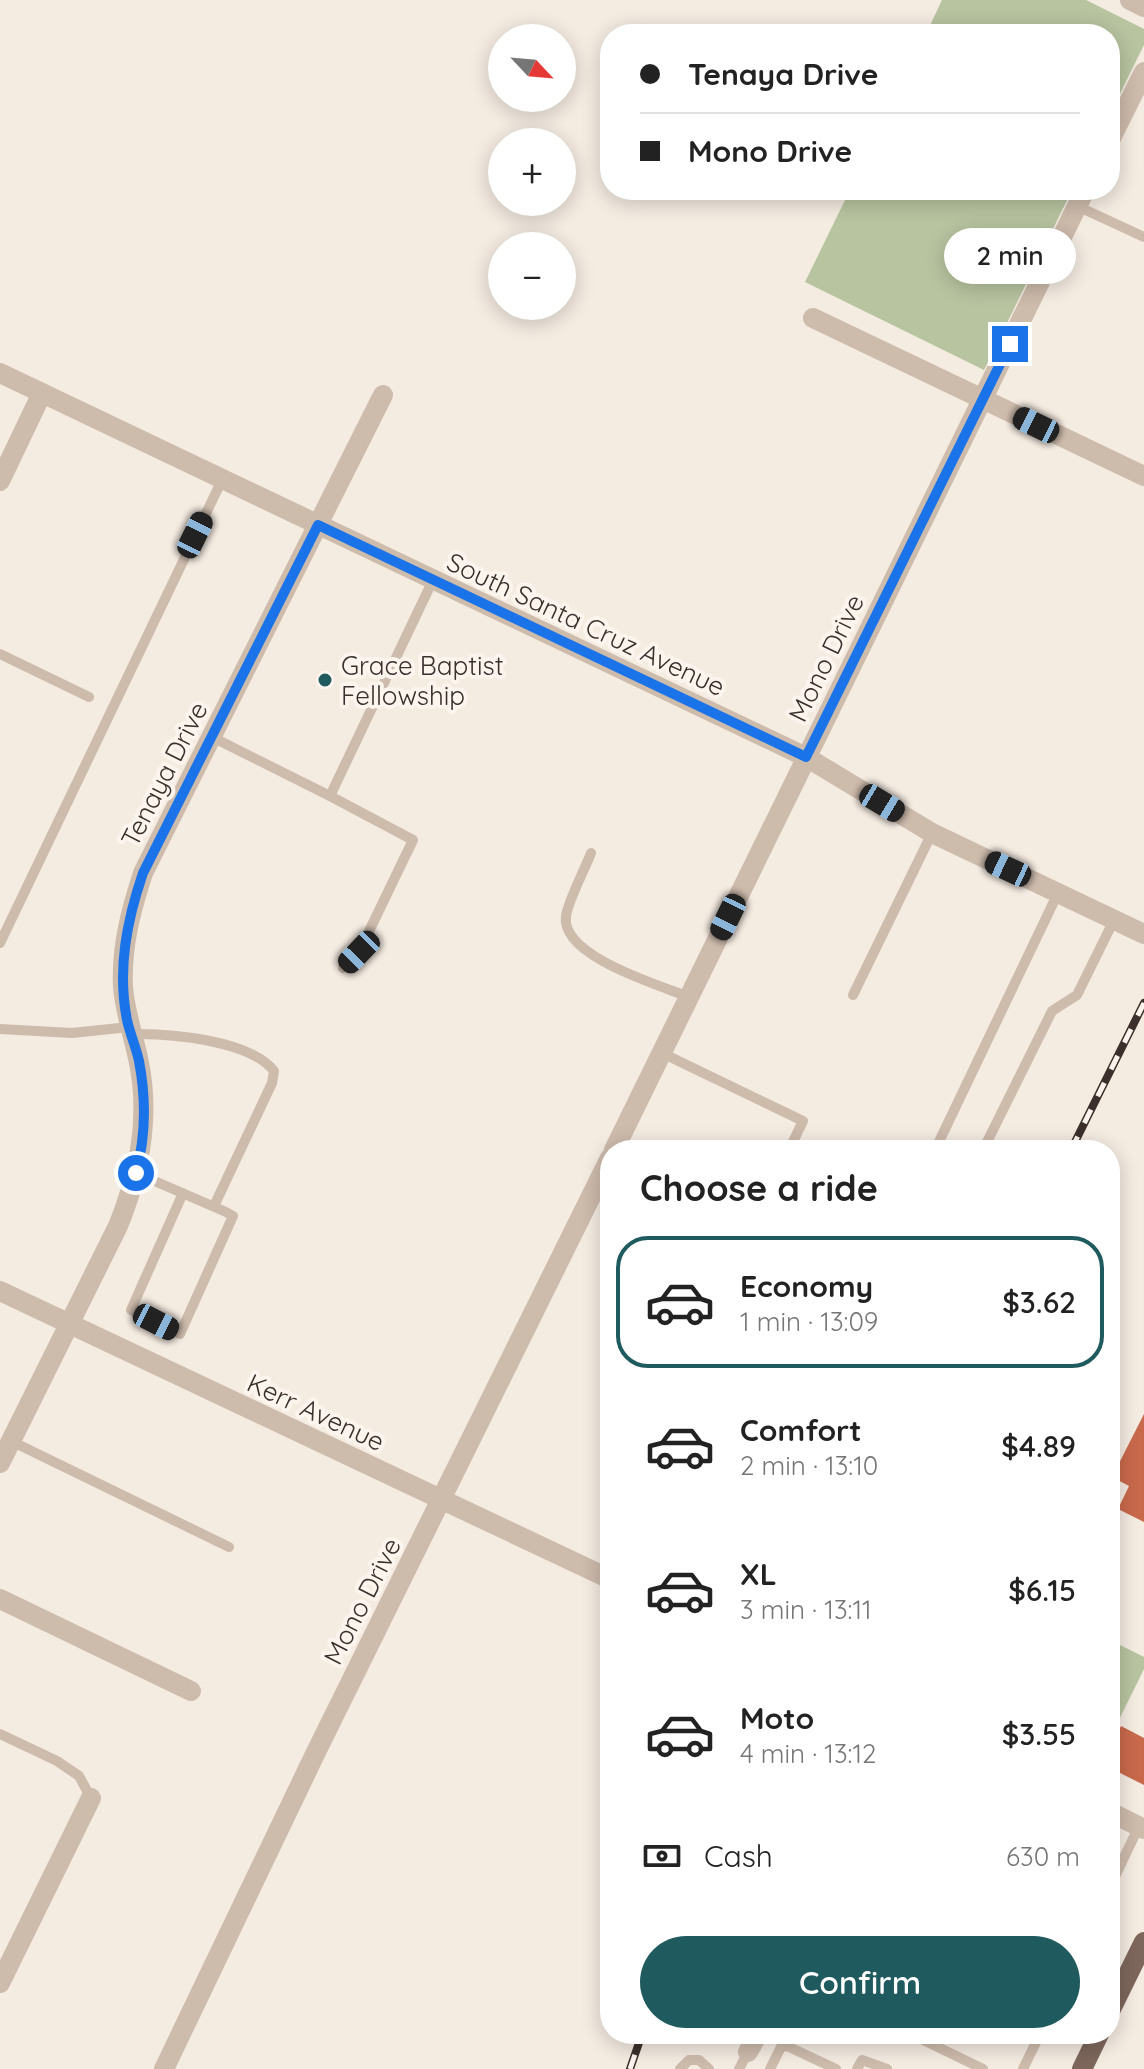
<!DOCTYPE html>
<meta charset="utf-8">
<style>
:root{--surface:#fff;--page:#f6f6f6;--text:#222;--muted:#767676;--line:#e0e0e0;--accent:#1f5a5e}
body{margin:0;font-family:Quicksand,sans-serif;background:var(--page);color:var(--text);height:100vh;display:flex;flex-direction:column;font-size:30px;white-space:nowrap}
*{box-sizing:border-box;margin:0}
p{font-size:26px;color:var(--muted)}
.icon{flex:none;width:44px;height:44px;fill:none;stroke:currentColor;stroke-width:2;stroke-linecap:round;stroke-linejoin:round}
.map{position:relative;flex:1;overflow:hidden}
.sheet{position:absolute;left:600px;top:1140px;width:520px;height:904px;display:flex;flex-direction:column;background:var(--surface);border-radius:32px;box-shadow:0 4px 20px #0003}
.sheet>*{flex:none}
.hud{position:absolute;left:600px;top:24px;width:520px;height:176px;border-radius:32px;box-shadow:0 4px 20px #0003;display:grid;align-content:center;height:176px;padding:0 40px;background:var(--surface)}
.needle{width:52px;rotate:116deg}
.tools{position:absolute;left:488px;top:24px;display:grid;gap:16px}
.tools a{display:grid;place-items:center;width:88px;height:88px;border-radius:50%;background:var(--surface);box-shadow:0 4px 20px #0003;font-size:40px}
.end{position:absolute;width:36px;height:36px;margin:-18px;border:10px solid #1a73e8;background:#fff;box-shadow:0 0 0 4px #fff}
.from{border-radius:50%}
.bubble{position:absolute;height:56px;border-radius:28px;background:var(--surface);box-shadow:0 4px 20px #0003;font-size:26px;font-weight:600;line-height:56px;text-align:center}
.car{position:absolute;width:24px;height:48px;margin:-24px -12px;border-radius:10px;box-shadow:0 0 6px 2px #0007;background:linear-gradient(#222 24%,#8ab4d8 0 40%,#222 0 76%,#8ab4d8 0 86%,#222 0)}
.hud b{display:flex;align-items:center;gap:28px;height:76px;font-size:30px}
.hud b+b{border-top:2px solid var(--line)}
.hud i{width:20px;height:20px;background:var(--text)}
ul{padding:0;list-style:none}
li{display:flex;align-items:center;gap:24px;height:132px;margin:0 16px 12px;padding:0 24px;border:4px solid transparent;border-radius:32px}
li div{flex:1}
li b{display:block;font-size:30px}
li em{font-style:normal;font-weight:600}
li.active{border-color:var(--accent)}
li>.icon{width:72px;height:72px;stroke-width:1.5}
h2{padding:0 40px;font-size:36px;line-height:96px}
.pay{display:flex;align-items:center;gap:20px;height:88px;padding:0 40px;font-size:30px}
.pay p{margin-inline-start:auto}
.primary-button{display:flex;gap:16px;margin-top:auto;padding:16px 40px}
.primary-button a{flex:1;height:92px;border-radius:48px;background:var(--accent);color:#fff;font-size:32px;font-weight:600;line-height:92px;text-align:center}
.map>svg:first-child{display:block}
.green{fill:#b8c4a0}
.building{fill:#c8694b}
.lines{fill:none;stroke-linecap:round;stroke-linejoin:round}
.service{stroke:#cdbbac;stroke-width:10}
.minor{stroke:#cdbbac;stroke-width:20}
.primary{stroke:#7d675c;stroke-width:20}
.rail-casing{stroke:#3b302b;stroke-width:8}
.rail{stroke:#fbf5ee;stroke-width:5;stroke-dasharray:15;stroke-linecap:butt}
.route{stroke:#1a73e8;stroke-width:10}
.poi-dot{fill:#1f5a5e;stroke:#fbf5ee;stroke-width:3}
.labels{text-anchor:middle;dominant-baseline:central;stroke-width:8;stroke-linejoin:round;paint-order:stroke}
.street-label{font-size:26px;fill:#3b302b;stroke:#fbf5ee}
.poi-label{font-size:26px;fill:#3b302b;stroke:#fbf5ee;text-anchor:start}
</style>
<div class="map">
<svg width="1144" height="2069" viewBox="0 0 1144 2069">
<rect width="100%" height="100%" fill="#f4ebe1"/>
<g class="green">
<polygon points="942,0 1086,0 1144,29 1144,45 1110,114 1110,34 926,34"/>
<polygon points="850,190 1072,190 984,370 805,282"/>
<polygon points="1110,1640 1144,1657 1144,1669 1110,1738"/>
</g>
<g class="building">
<polygon points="1144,1414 1144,1522 1118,1509 1129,1486 1112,1477"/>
<polygon points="1121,1726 1144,1738 1144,1785 1110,1768 1110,1749"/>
</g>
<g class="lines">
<g class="service">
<polyline points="1077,206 1144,237"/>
<polyline points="0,654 89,697"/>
<polyline points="212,737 330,796 433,580"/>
<polyline points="330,796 413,840 359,952 343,968"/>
<path d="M 591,853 C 585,869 568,901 566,916 C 560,956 659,985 689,997"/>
<polyline points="0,943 222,480"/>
<polyline points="853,995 932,833"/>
<polyline points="0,1029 72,1033 129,1027"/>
<path d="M 131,1034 C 168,1033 250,1040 274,1071 L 272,1083 L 214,1206"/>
<polyline points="662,1053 803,1121 789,1150"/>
<polyline points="935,1150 1058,893"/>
<polyline points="983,1150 1052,1011 1077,995 1114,920"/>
<polyline points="136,1173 226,1212 233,1216 180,1334 131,1310 183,1193"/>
<polyline points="11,1441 229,1547"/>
<polyline points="0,1734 57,1761 79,1776 91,1798"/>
<polyline points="1110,1887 1139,1826"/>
<polyline points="911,2034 983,2069"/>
<polyline points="680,2069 689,2060 699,2060 709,2069"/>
<polyline points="739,2069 748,2052"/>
<polyline points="770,2069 781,2047 787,2046 836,2069"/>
<polyline points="857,2069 862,2060 887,2069"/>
<polyline points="1023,2069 1040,2034"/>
</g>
<g class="minor">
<polyline points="1130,0 1144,7"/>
<polyline points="1110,140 1144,72"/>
<polyline points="813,318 1144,476"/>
<polyline points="0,373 806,757 932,833 1144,934"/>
<polyline points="0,481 42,393"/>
<polyline points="614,1150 1085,190"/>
<polyline points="0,1291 610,1579"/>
<path d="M 0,1463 L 118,1226 C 140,1172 151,1116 138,1058 C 133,1034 125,1012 123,987 C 121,947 131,910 143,873 L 383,395"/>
<polyline points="0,1599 191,1691"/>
<polyline points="1110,1812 1144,1829"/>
<polyline points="0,1983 91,1798"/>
<polyline points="748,2052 758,2034"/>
<polyline points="164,2069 317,1750 610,1158"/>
</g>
<g class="primary">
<polyline points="1110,2011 1144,1942"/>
<polyline points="1082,2069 1099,2034"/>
</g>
<defs>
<g id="rail">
<polyline points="1071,1150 1144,1003"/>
<polyline points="630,2069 642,2034"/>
</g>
</defs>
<use href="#rail" class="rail-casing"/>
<use href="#rail" class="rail"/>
</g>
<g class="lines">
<path class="route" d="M 136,1173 C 146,1136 146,1098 139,1061 C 136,1047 130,1034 127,1020 C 117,969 127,920 143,873 L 318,525 L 806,757 L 1010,344"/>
</g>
<circle class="poi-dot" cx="325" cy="680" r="8"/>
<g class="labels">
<g class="street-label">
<text transform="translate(586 624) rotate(25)">South Santa Cruz Avenue</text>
<text transform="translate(826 658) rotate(-64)">Mono Drive</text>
<text transform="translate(164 774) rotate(-63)">Tenaya Drive</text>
<text transform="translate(316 1412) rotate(25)">Kerr Avenue</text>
<text transform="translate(362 1601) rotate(-63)">Mono Drive</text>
</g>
<g class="poi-label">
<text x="341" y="665">Grace Baptist<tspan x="341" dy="30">Fellowship</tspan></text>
</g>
</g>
</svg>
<div class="tools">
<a><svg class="needle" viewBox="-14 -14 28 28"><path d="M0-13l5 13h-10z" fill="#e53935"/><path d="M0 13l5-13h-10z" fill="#767676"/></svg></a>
<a>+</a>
<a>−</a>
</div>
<i class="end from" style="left:136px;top:1173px"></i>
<i class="end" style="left:1010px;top:344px"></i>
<div class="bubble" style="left:944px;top:228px;width:132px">2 min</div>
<i class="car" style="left:1036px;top:425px;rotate:296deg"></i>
<i class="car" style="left:195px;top:535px;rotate:26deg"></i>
<i class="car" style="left:882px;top:803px;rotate:121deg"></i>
<i class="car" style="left:1008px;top:869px;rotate:295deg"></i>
<i class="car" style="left:728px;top:917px;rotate:206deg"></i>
<i class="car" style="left:359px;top:952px;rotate:224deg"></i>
<i class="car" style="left:156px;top:1322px;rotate:117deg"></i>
<div class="hud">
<b><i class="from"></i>Tenaya Drive</b>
<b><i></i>Mono Drive</b>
</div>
<section class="sheet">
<h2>Choose a ride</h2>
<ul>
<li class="active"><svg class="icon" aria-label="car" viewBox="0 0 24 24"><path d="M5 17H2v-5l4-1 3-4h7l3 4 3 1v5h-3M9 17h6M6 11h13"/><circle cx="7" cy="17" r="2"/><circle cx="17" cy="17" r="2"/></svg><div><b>Economy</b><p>1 min · 13:09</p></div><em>$3.62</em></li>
<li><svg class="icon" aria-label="car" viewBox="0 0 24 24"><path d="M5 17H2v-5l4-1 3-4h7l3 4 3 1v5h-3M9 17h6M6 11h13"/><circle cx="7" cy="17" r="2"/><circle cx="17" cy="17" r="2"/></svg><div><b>Comfort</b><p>2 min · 13:10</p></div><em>$4.89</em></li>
<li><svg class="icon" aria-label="car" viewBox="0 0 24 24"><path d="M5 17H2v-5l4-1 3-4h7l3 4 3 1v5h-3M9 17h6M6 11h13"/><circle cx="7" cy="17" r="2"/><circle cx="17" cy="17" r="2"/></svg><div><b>XL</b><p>3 min · 13:11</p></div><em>$6.15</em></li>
<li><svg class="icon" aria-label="car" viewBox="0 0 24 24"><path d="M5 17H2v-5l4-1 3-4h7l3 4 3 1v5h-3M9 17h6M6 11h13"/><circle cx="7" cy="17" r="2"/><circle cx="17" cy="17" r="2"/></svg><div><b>Moto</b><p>4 min · 13:12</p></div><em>$3.55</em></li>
</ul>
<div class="pay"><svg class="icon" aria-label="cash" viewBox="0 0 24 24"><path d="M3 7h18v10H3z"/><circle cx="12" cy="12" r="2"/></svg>Cash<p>630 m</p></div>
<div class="primary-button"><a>Confirm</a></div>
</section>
</div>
